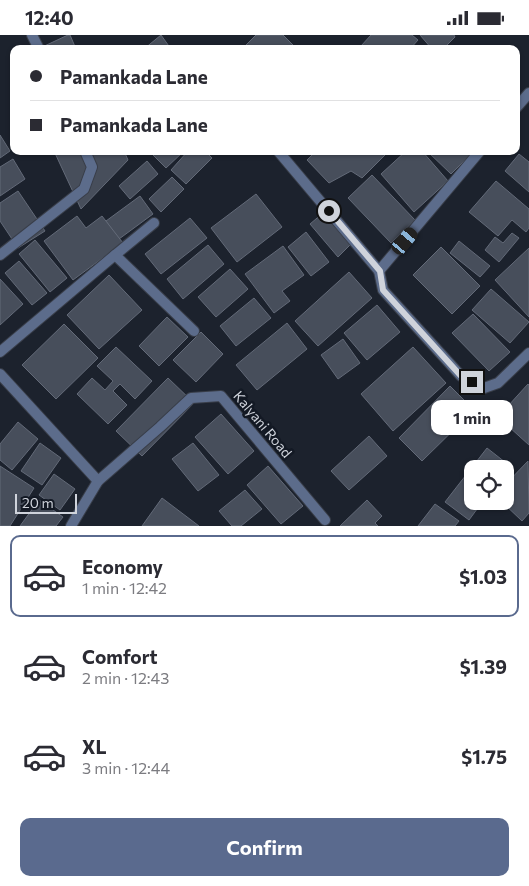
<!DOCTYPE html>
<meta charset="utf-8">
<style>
:root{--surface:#fff;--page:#f2f2f3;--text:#2b2b33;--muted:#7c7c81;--line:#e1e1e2;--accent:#5a6a8e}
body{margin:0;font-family:Commissioner,sans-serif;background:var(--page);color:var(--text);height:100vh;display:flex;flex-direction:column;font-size:19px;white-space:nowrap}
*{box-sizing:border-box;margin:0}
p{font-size:16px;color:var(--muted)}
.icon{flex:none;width:28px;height:28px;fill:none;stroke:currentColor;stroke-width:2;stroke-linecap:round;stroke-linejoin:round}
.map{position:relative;height:491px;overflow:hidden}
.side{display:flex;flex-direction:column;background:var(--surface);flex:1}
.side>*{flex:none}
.top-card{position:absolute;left:10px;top:10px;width:510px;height:110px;border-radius:10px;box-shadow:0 1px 4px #0004;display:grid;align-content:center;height:110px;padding:0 20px;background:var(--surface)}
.controls{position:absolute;left:464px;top:425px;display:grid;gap:10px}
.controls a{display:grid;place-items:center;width:50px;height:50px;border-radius:10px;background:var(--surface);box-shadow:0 1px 4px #0004;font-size:25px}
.scale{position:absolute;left:15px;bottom:12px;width:62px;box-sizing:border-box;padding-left:5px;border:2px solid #cfd3db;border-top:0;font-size:14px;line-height:18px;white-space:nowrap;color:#cfd3db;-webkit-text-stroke:4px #131924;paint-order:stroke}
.end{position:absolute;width:22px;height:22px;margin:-11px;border:6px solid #cfd3db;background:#111;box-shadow:0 0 0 2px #111}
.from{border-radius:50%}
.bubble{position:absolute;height:35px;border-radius:10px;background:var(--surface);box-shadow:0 1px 4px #0004;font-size:16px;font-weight:700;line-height:35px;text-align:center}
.car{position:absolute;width:15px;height:30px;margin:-15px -8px;border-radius:6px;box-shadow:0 0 4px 1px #0007;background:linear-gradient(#222 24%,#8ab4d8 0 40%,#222 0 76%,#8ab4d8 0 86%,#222 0)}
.top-card b{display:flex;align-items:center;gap:18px;height:48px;font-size:19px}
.top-card b+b{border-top:1px solid var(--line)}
.top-card i{width:12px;height:12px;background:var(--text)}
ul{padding:9px 0 0;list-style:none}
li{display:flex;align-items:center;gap:15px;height:82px;margin:0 10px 8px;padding:0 10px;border:2px solid transparent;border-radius:10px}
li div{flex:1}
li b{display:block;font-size:19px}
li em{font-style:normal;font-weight:700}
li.active{border-color:var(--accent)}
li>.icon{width:45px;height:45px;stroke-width:1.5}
.button{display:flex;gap:10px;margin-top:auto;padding:10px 20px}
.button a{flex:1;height:58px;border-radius:10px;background:var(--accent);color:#fff;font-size:20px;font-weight:700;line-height:58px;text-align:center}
.status{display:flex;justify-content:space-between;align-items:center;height:35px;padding:0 25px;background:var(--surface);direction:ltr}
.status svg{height:14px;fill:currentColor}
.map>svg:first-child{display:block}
.building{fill:#474e5b;stroke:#636a78}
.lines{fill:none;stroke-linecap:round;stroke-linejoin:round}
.street-casing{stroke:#393e49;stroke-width:12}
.street{stroke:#5c6c8b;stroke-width:10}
.route{stroke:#cfd3db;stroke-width:6}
.labels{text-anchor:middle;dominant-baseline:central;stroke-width:5;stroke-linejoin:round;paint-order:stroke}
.street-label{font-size:14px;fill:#cfd3db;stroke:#131924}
</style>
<div class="status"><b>12:40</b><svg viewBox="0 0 49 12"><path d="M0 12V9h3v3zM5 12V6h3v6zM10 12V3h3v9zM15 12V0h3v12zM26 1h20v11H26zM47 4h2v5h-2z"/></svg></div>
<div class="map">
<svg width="529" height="491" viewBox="0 0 529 491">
<rect width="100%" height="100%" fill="#1c222d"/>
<g class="building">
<polygon points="68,0 70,0 76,14 38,14"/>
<polygon points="161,0 171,14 144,14"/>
<polygon points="256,0 283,0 297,14 242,14"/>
<polygon points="371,0 412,0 418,5 410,14 365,14 361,11"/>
<polygon points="420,0 454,0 455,2 443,14 432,14"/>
<polygon points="0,100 10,116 0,123"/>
<polygon points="54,116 124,116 128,125 81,174"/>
<polygon points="149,116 184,116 166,133"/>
<polygon points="188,116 205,116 212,123 186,149 171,135"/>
<polygon points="316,116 389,116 362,143 351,136 329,148 307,125"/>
<polygon points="406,116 422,116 448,146 414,177 381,139"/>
<polygon points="427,116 474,116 451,139"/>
<polygon points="519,119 529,127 529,157 505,136"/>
<polygon points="13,124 25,144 0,161 0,132"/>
<polygon points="147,126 158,139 130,164 119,151"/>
<polygon points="372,140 415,185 391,208 348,163"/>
<polygon points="172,142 184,154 161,177 149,164"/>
<polygon points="496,146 529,174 529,193 526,197 512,185 498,201 469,177"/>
<polygon points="18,156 45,196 18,213 0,186 0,168"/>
<polygon points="256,159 282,192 237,227 211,193"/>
<polygon points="140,161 153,179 119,204 106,186"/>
<polygon points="323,178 350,210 338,222 310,189"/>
<polygon points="77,181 86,193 102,181 123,208 73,245 44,206"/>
<polygon points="190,183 207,203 161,239 145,219"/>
<polygon points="306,197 329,227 311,241 288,212"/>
<polygon points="512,198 519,203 499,227 485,215 495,202 503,208"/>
<polygon points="35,205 67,243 50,257 19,219"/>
<polygon points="459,206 490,231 480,242 450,218"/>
<polygon points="208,210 224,229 183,264 167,244"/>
<polygon points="283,211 304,240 282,256 290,266 274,278 245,239"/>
<polygon points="441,212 480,251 452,279 413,240"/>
<polygon points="529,213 529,282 495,245"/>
<polygon points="19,226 47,258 32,270 5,238"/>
<polygon points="230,234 248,254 216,282 198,262"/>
<polygon points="349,237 372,263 318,311 295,286"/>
<polygon points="109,240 142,275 99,314 67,280"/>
<polygon points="0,244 23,269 0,290"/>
<polygon points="491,254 529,287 510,308 472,275"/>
<polygon points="254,263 271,283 236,311 220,291"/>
<polygon points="377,270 400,297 367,325 344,298"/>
<polygon points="473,279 510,317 489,336 452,298"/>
<polygon points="167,282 188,302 159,331 139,311"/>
<polygon points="287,288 307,314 257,355 236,330"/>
<polygon points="64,289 98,323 56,364 22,330"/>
<polygon points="201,297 223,319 196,347 173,325"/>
<polygon points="343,304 360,328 338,344 321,320"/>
<polygon points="116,312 152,346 135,364 120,349 113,356 127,370 108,389 77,359 92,343 105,355 113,346 97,331"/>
<polygon points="413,312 446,348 393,396 361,359"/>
<polygon points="168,343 194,368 142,421 116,396"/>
<polygon points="528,349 529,350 529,410 498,382"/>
<polygon points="450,351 474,375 422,426 399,403"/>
<polygon points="221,379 254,416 228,439 195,402"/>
<polygon points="18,387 38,404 12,435 0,425 0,409"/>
<polygon points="369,401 387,421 349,455 331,436"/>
<polygon points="40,408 61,423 42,450 21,436"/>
<polygon points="193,408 219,440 198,456 172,424"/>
<polygon points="487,413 510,431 505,438 505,434 472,434 472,466 483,466 469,485 445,467"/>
<polygon points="528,426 529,478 522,486 501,466 505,466 505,450"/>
<polygon points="0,431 34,453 10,491 0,491"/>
<polygon points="268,431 303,471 281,489 247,450"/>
<polygon points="54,439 75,454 60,475 39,460"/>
<polygon points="245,455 262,474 241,491 232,491 219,476"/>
<polygon points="162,463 199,491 142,491"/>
<polygon points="39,465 63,482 56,491 20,491"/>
<polygon points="367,465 382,481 375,488 378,491 340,491"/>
<polygon points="435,469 459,486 455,491 418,491"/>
</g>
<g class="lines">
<defs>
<g id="street">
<polyline points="32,0 39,14"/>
<polyline points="516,73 529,58"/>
<polyline points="278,116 379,236 383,255 461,341 484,353 498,348 529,318"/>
<polyline points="0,220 84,154 92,132 85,116"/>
<polyline points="115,220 154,188"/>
<polyline points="379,236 480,116"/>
<polyline points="0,317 115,220 194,296"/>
<polyline points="0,339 98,446"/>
<polyline points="71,491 98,446 160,392 191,363 221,361 325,485"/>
</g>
</defs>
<use href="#street" class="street-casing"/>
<use href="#street" class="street"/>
</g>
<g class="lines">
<polyline class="route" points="329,176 380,236 383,255 461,341 472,347"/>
</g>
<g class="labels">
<g class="street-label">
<text transform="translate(263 389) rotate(50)">Kalyani Road</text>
</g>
</g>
</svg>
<div class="controls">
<a><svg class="icon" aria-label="locate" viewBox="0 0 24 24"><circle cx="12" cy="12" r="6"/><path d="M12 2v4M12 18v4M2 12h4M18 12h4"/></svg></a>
</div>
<div class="scale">20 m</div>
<i class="end from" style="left:329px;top:176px"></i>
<i class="end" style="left:472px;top:347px"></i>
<div class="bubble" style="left:431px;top:365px;width:82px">1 min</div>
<i class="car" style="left:405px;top:206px;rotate:40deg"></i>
<div class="top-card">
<b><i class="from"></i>Pamankada Lane</b>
<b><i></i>Pamankada Lane</b>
</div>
</div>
<section class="side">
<ul>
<li class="active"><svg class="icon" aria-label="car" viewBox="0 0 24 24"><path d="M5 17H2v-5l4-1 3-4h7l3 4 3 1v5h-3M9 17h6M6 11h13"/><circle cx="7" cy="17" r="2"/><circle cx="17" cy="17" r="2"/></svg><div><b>Economy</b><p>1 min · 12:42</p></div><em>$1.03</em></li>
<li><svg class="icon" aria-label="car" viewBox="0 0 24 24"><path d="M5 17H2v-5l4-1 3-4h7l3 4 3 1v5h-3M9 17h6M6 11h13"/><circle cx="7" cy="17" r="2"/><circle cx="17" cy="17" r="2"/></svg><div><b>Comfort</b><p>2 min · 12:43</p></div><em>$1.39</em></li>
<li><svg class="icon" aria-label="car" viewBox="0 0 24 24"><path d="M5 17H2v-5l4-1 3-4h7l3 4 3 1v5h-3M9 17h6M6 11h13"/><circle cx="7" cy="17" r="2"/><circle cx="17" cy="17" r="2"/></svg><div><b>XL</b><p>3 min · 12:44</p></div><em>$1.75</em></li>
</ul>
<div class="button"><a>Confirm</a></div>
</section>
